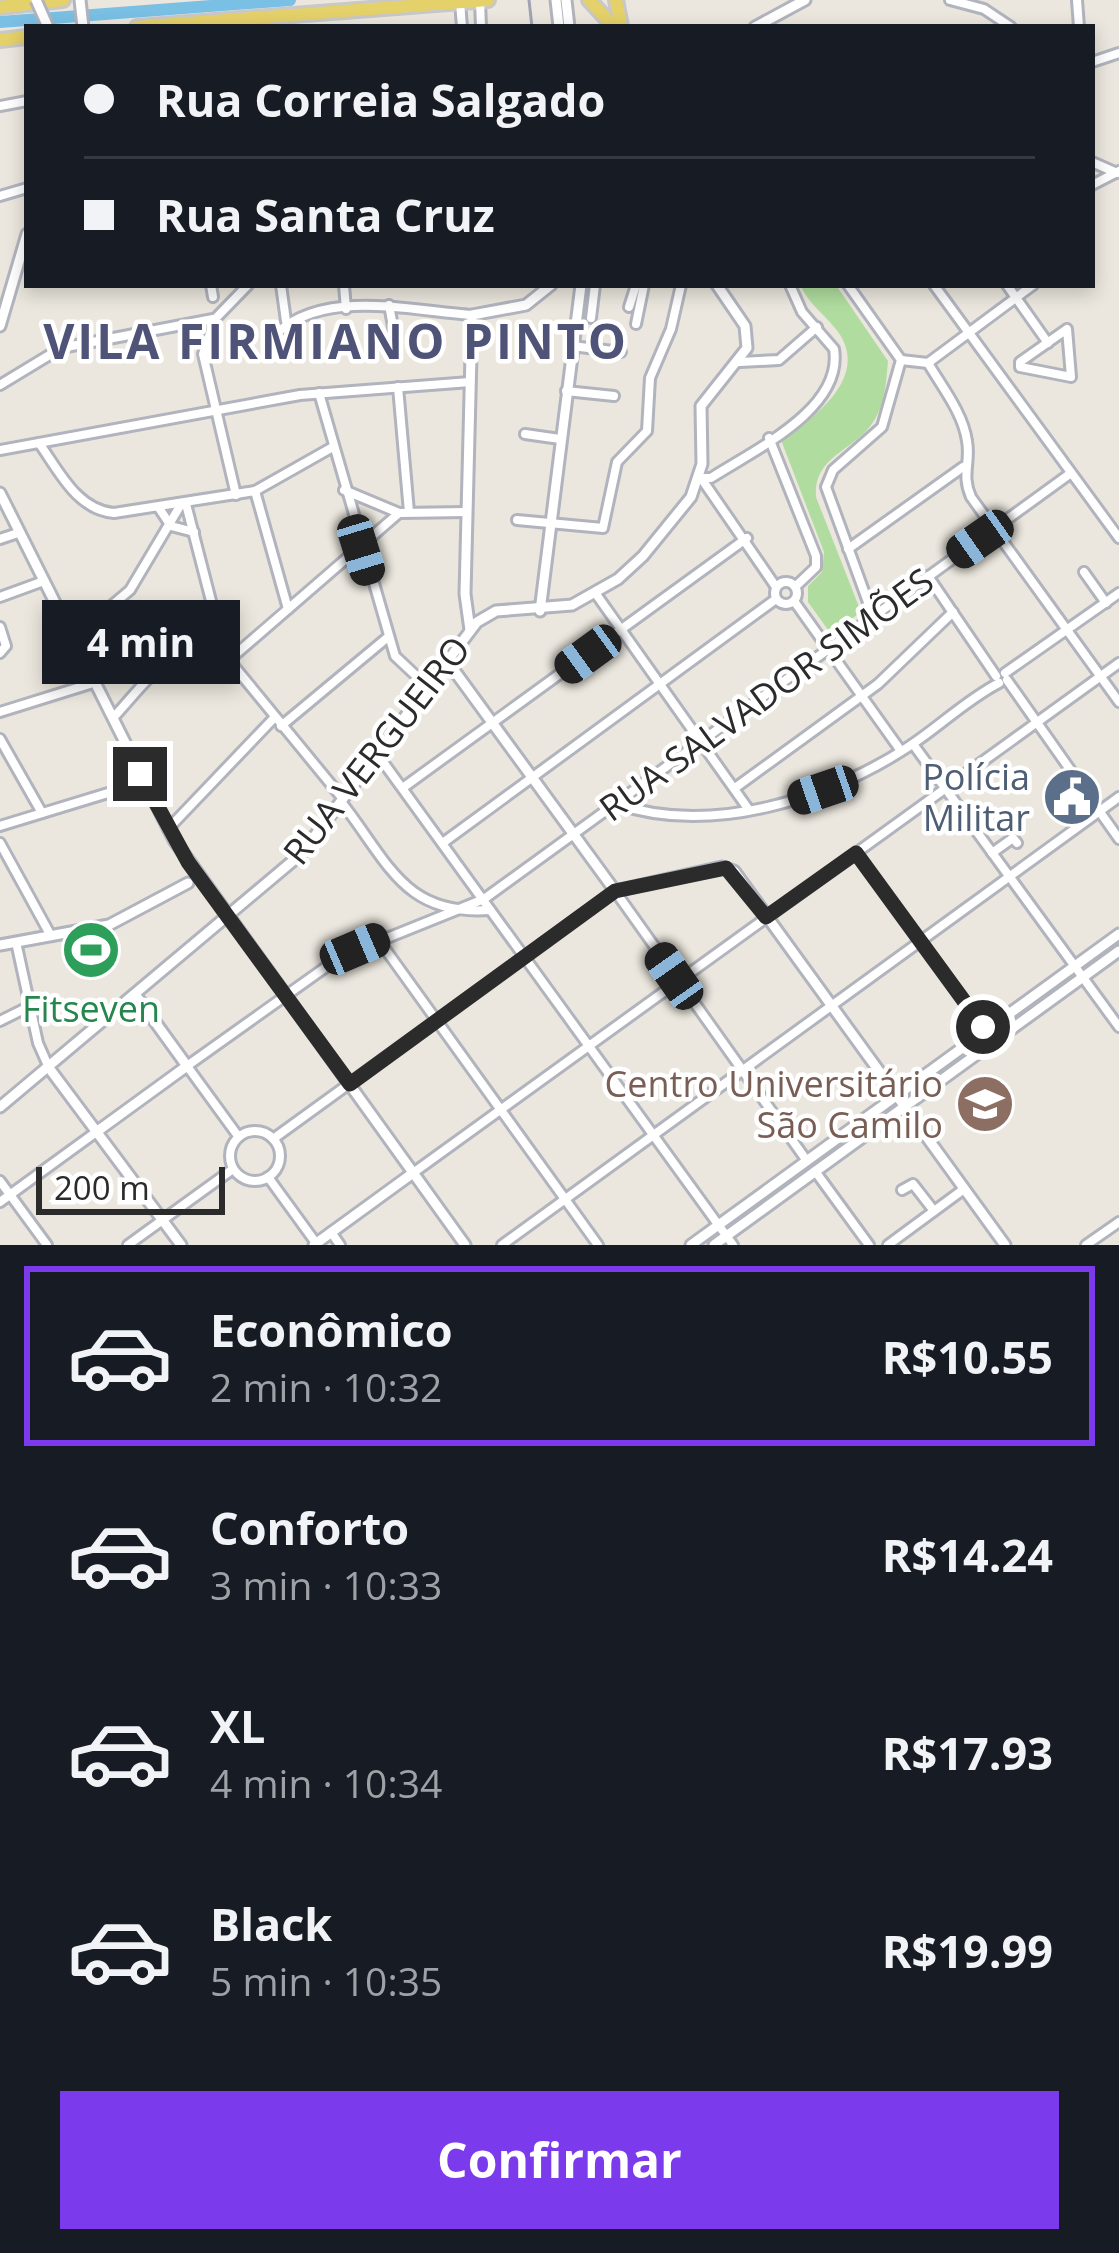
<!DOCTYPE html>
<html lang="pt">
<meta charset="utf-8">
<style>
:root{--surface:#171b24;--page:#20242c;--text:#f1f3f6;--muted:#9ea1a6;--line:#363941;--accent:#7c3aed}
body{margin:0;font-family:"Open Sans",sans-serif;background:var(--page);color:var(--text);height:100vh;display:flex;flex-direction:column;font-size:45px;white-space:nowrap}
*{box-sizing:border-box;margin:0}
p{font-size:39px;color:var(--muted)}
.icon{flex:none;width:66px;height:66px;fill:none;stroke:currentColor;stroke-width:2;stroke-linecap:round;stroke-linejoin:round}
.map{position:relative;height:1245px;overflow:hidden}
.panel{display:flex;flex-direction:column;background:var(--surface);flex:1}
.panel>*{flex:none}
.top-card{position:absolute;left:24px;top:24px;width:1071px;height:264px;border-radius:0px;box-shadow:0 6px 18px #0003;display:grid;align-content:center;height:264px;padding:0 60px;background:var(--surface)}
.scale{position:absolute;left:36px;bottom:30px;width:189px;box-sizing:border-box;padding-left:12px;border:6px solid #2b2b2b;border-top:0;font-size:33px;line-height:42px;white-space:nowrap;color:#2b2b2b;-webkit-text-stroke:9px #fff;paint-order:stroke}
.end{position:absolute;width:54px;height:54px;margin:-27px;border:15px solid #2b2b2b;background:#fff;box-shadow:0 0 0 6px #fff}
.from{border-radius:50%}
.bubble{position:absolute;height:84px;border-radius:0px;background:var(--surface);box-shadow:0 6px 18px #0003;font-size:39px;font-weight:700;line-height:84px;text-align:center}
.car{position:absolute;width:36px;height:72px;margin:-36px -18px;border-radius:15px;box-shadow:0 0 9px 3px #0007;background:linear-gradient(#222 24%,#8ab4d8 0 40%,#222 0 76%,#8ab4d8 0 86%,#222 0)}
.top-card b{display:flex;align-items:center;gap:42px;height:114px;font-size:45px}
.top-card b+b{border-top:3px solid var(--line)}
.top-card i{width:30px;height:30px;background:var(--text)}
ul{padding:21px 0 0;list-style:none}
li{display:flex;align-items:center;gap:36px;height:180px;margin:0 24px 18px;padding:0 36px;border:6px solid transparent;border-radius:0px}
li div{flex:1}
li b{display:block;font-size:45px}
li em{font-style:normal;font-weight:700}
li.current{border-color:var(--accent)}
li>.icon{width:108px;height:108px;stroke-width:1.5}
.cta{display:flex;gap:24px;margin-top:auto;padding:24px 60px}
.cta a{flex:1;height:138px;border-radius:0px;background:var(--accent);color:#fff;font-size:48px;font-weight:700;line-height:138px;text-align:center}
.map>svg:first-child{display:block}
.green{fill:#b0dd9f}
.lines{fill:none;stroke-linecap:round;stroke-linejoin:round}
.river{stroke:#7ac0e4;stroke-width:12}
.street-casing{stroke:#b1b3bd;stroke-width:14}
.secondary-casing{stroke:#b1b3bd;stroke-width:15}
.primary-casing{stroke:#c8c8c8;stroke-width:18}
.street{stroke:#fff;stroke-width:8}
.secondary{stroke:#fff;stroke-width:9}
.primary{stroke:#e4d16a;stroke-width:12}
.rail{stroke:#a1a2b3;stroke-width:3}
.secondary-bridge-casing{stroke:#b1b3bd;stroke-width:15;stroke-linecap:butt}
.secondary-bridge{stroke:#fff;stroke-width:9}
.route{stroke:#2b2b2b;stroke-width:15}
.labels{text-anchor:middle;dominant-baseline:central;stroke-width:9;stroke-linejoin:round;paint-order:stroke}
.street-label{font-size:36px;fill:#2b2b2b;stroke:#fff}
.service-label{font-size:36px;fill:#4e5e75;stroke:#fff;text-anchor:end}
.leisure-label{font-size:36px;fill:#27864d;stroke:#fff}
.education-label{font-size:36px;fill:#785e54;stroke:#fff;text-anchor:end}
.district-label{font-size:48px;font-weight:bold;letter-spacing:3px;fill:#4f5377;stroke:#fff}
</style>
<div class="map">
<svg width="1119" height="1245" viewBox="0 0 1119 1245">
<rect width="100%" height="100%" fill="#ebe7de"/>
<path class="green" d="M 800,285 L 836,285 L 888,361 C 886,383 885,407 871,425 C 851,452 813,457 816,497 L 861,612 L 831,634 L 808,602 L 808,586 L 822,572 L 824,552 L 781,440 C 814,418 874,375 835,328 C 822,312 810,305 800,285 Z"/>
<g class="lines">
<polyline class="river" points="0,22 290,0"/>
<defs>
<g id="street">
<polyline points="950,0 984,9 1011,27"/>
<polyline points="1077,0 1079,27"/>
<polyline points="480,1 481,27"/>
<polyline points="460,2 462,27"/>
<polyline points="1092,62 1119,53"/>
<polyline points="0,106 27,101"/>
<polyline points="1092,162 1117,173"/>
<polyline points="1092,185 1119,171"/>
<polyline points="0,196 27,188"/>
<polyline points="211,285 213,297"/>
<polyline points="281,285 286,321"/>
<polyline points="344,285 346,309"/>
<polyline points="848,285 901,360 882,427 833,470 826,487 873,616"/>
<polyline points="934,285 1119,538"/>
<polyline points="1007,285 1048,343"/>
<polyline points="389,305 394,332"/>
<polyline points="629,307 636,285"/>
<polyline points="591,318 595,285"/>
<polyline points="636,324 644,285"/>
<polygon points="1067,329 1071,377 1020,367 1020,362"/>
<path d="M 270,340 C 317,286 409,311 472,315"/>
<polyline points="572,346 621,352"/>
<polyline points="901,360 928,363 1033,285"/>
<polyline points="740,362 779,360 817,327"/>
<path d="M 928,363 C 942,387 963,413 967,441 C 971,462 961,475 971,497 L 1119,702"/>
<polyline points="0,385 61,348 213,319"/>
<polyline points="398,387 409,512"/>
<polyline points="566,391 614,396"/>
<polyline points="319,393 395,656 428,687"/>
<polyline points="525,434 560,439"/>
<polyline points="769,438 816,556 816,567 795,587"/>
<path d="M 39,443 C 59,471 77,510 114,513 L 255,491 L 331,448"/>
<polyline points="0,450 300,395 470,382"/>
<polyline points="344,490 399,513 467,512"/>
<polyline points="255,491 288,609"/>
<polyline points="236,495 203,354 215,319 248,285"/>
<polyline points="186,504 225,655"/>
<polyline points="159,508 171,526 194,532"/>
<polyline points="517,520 603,528 617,462 647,431 650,378 671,329 681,285"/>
<polyline points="0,539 18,533"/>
<polyline points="848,549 963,467"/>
<polyline points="1084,572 1106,603"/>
<polyline points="928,576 996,676"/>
<circle cx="786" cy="593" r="11"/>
<path d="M 776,587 L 701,478 L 711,478 C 754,450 844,409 834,349 L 802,312 L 790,285"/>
<polyline points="596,594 749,810"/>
<polyline points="0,597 41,582"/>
<polyline points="794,601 901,751"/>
<polyline points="94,620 151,677"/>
<polyline points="0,627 6,646 0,653"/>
<polyline points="72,639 130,590 180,506"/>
<polyline points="229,660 399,513"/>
<polyline points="1005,673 1119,593"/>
<polyline points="1007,680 1119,839"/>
<polyline points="0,712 93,683"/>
<path d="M 113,718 C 145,684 178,630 229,660 L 343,799"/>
<polyline points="281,726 388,637"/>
<polyline points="0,739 42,813"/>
<polyline points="913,744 1119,1027"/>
<polyline points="378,755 733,1245"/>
<polyline points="404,787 747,538"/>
<polyline points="735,788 878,684 953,612"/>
<path d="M 342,803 C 389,863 404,916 490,910"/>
<path d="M 617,804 C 711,836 828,799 908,747 C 939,727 966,700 999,683"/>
<polyline points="0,826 144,782"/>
<polyline points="168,829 274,718"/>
<polyline points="444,842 776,599"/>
<polyline points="0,843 51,936"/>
<polyline points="856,853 986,1031"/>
<polyline points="992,853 1013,838 1017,843"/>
<polyline points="378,939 598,1245"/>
<polyline points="16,942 38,1043 49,1068"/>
<polyline points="0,1021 30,1006"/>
<circle cx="255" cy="1156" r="25"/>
<polyline points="238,1136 187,1066 340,957 484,899 1071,473"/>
<polyline points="273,1139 615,891 807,1161"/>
<polyline points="815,1171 869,1245"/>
<polyline points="413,1173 1119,663"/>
<polyline points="268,1177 316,1243"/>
<polyline points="0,1181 47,1245"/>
<polyline points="902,1190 913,1184 934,1211"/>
<polyline points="0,1202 99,1130"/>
<polyline points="331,1232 340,1245"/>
<polyline points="128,1245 233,1169"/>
<polyline points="502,1245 1119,797"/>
<polyline points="888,1245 964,1189"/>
<polyline points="1086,1245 1119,1222"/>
</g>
<g id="secondary">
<polyline points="80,0 83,27"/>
<polyline points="556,0 559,27"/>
<polyline points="566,0 569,27"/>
<polyline points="755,27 805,0"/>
<polyline points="0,326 27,234"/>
<polyline points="0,493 174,840 465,1245"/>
<polyline points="540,611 581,285"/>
<polyline points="470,630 465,594 472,315 526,305 551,285"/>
<polyline points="448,662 615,891 722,867 734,871 1005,1245"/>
<polyline points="0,945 109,925 188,883"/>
<polyline points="49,1068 181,1245"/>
<polyline points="0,1107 301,854 477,622 496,611 572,605 618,579 643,556 691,497 702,464 701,406 747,348 745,326 717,285"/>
<polyline points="99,1130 187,1066 137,997"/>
<polyline points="314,1245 413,1173"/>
<polyline points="691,1245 1119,934"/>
<polyline points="714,1245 1119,951"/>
</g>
<g id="primary">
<polyline points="589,0 614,27"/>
<polyline points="616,0 621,26"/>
<polyline points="0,7 63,0"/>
<polyline points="137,27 488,0"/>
<polyline points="0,40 27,37"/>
</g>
</defs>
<use href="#street" class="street-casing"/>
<use href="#secondary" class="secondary-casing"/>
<use href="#primary" class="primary-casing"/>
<use href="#street" class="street"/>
<use href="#secondary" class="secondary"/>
<use href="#primary" class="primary"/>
<polyline class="rail" points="529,0 532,27"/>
<defs>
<polyline id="secondary-bridge" points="36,0 48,27"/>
</defs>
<use href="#secondary-bridge" class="secondary-bridge-casing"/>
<use href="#secondary-bridge" class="secondary-bridge"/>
</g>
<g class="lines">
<polyline class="route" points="140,774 188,862 350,1084 615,891 726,868 766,917 856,853 983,1027"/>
</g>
<defs>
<symbol id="civic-disc" viewBox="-11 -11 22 22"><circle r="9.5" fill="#5c6f8a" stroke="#fff"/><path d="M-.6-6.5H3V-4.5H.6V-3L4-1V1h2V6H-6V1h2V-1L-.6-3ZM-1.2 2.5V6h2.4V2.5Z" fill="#fff"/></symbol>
<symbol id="stadium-disc" viewBox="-11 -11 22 22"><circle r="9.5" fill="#2e9e5b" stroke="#fff"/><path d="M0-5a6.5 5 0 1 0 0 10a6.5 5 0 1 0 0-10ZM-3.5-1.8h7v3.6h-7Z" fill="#fff"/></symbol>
<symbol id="university-disc" viewBox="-11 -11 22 22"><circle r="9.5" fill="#8d6e63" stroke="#fff"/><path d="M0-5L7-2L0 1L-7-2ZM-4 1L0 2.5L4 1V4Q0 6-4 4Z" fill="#fff"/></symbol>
</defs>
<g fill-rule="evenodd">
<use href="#civic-disc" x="1039" y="764" width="66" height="66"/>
<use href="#stadium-disc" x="58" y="917" width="66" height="66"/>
<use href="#university-disc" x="952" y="1071" width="66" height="66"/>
</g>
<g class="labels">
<g class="street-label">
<text transform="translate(766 694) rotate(-36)">RUA SALVADOR SIMÕES</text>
<text transform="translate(376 750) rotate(-52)">RUA VERGUEIRO</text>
</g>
<g class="service-label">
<text x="1030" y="776">Polícia<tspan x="1030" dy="41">Militar</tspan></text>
</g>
<g class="leisure-label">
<text x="91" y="1008">Fitseven</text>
</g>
<g class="education-label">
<text x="943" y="1083">Centro Universitário<tspan x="943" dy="41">São Camilo</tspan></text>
</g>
<g class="district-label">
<text x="336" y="340">VILA FIRMIANO PINTO</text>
</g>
</g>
</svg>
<div class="scale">200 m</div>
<i class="end from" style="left:983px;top:1027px"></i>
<i class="end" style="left:140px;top:774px"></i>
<div class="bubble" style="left:42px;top:600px;width:198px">4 min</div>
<i class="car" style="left:980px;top:539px;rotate:235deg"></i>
<i class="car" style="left:361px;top:550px;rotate:163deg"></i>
<i class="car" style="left:588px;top:654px;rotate:234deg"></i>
<i class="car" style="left:823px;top:790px;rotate:251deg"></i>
<i class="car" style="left:355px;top:949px;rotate:67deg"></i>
<i class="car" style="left:674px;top:976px;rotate:325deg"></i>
<div class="top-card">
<b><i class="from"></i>Rua Correia Salgado</b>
<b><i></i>Rua Santa Cruz</b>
</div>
</div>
<section class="panel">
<ul>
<li class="current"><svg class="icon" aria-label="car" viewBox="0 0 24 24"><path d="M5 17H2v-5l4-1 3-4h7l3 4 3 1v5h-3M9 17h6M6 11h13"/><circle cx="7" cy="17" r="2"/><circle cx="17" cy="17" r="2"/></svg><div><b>Econômico</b><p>2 min · 10:32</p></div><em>R$10.55</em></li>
<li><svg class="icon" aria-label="car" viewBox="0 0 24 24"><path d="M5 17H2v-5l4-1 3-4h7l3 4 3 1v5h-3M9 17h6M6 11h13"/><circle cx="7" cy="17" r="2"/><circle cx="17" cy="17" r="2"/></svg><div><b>Conforto</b><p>3 min · 10:33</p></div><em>R$14.24</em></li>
<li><svg class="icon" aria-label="car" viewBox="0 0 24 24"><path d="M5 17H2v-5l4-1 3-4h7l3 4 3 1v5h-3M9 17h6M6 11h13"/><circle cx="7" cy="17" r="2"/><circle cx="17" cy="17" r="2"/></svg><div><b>XL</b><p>4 min · 10:34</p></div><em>R$17.93</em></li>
<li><svg class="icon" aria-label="car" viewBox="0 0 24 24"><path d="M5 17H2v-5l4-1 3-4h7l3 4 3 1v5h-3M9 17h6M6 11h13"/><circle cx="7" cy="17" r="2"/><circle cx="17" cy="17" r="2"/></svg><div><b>Black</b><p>5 min · 10:35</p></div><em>R$19.99</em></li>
</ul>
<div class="cta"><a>Confirmar</a></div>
</section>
